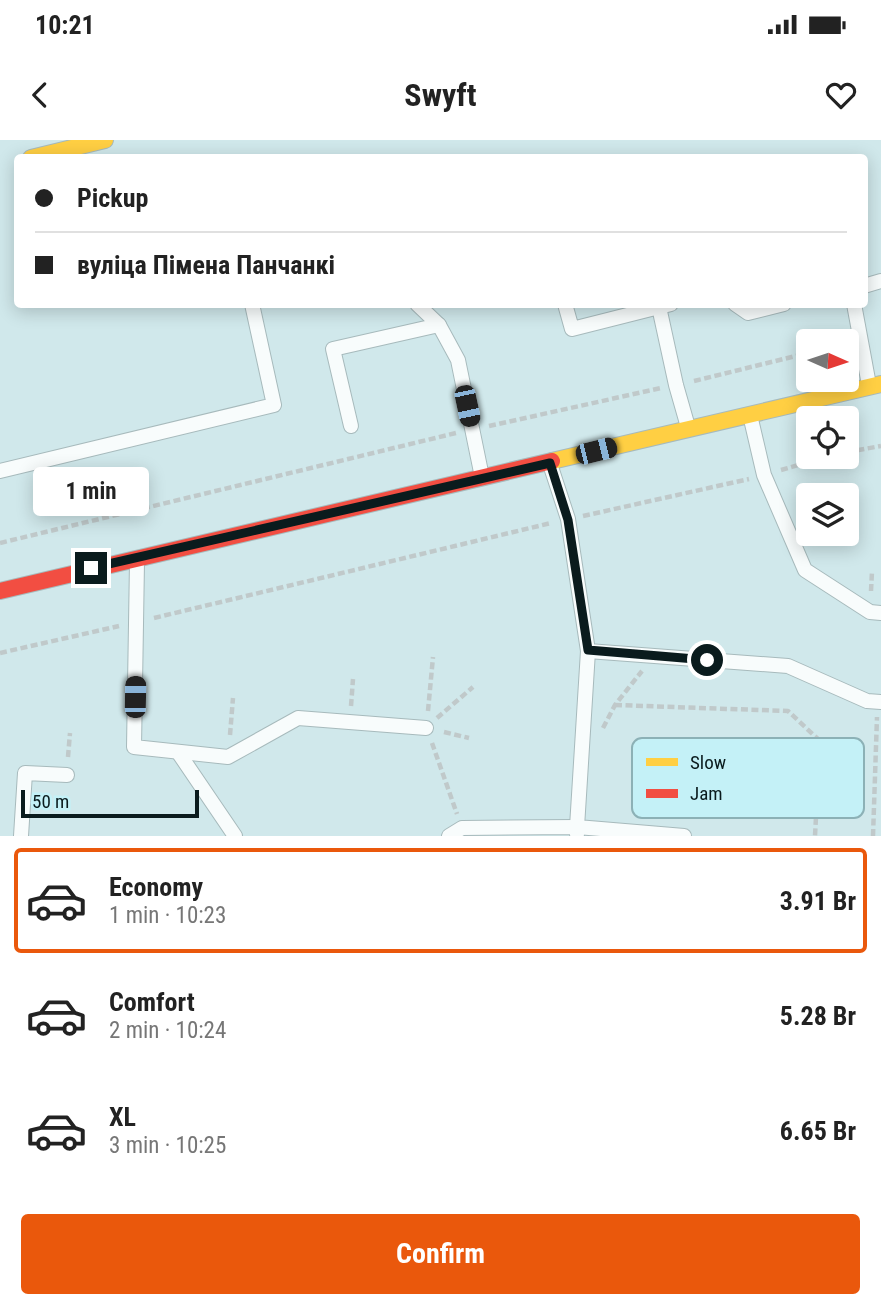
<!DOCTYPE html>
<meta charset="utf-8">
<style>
:root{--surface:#fff;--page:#f2f2f2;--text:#222;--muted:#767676;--line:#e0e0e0;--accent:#ea580c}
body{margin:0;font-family:"Roboto Condensed",sans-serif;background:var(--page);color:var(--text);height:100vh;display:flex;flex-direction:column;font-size:26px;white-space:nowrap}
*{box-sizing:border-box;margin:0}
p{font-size:23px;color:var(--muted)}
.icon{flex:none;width:38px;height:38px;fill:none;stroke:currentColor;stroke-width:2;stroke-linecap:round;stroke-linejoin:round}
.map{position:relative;height:696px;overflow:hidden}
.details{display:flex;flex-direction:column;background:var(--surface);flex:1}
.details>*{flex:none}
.hud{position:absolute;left:14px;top:14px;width:854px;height:154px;border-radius:7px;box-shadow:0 4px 18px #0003;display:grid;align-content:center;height:154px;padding:0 21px;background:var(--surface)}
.needle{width:46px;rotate:93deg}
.fabs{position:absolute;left:796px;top:189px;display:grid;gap:14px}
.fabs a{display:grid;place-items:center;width:63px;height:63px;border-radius:7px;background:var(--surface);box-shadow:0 4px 18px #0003;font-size:35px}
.scale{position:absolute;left:21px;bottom:18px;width:178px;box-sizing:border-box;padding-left:7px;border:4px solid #0a1b1d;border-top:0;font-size:19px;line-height:24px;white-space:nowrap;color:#0a1b1d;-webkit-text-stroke:5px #c4f1f7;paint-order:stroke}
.end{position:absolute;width:32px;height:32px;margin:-16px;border:9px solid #0a1b1d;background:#fff;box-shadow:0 0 0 4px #fff}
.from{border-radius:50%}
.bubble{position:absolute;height:49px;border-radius:7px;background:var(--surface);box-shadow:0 4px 18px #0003;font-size:23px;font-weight:700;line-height:49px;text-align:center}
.car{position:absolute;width:21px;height:42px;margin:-21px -10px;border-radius:9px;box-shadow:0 0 5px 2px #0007;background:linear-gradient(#222 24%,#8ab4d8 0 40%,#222 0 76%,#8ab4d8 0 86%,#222 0)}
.hud b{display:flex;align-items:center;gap:24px;height:66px;font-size:26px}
.hud b+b{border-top:2px solid var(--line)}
.hud i{width:18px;height:18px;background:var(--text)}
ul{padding:12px 0 0;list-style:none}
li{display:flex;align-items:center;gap:21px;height:105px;margin:0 14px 10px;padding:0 7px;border:4px solid transparent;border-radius:7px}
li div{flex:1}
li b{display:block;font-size:26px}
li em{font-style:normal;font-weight:700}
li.selected{border-color:var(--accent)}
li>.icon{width:63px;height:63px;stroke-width:1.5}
.action{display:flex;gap:14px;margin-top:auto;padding:14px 21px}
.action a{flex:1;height:80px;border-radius:7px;background:var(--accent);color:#fff;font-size:28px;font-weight:700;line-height:80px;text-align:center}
.status{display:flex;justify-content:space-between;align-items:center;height:49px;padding:0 35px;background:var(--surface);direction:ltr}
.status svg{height:19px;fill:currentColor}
header{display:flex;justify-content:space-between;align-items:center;height:91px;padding:0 21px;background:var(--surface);font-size:32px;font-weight:700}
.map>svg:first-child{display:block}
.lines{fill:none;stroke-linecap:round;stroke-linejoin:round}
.lane-casing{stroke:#a7babc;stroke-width:16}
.slow-casing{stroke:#a7babc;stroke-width:18}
.jam-casing{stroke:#a7babc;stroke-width:18}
.path{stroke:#c0c9ca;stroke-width:4.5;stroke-dasharray:7 3.5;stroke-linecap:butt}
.lane{stroke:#f8fcfc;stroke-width:14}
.slow{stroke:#ffcf43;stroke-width:16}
.jam{stroke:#f24e42;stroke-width:16}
.route{stroke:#0a1b1d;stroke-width:9}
.key{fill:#c4f1f7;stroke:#8cb1b6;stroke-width:2}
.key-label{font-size:19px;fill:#0a1b1d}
</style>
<div class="status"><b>10:21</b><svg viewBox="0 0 49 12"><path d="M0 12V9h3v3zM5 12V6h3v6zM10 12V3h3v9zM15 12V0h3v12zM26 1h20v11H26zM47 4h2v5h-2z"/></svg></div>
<header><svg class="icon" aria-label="back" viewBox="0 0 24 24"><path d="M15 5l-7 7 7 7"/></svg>Swyft<svg class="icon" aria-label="heart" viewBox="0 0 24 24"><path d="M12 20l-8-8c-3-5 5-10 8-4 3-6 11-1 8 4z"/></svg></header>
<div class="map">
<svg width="881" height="696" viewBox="0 0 881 696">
<rect width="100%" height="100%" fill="#d0e8eb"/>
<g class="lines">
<defs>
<g id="lane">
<polyline points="864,146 881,141"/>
<polyline points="417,164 439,185"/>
<polyline points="565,164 572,189 671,164"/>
<polyline points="735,164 748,173 784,164"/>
<polyline points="854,164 869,245"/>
<polyline points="659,167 676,245 688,287"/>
<polyline points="750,275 764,335 805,430 870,472 881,473"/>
<polyline points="351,286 333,209 439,185 458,220 482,337"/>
<polyline points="550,324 568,379 588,511 788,526 867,561 881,562"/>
<polyline points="0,331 274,265 252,164"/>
<polyline points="137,422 134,607 228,617 298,578 426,588"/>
<polyline points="588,511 577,687 684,696"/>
<polyline points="178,612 235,696"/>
<polyline points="21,696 25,633 67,635"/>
<polyline points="449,696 462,688 577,687 577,694"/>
</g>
<g id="slow">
<polyline points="31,18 105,0"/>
<polyline points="552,321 881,244"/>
</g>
<polyline id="jam" points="0,451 552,321"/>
</defs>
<use href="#lane" class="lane-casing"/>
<use href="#slow" class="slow-casing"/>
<use href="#jam" class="jam-casing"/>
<g class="path">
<polyline points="694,241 808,213"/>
<polyline points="489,286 661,248"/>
<polyline points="847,312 881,306"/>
<polyline points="781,330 826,317"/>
<polyline points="583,376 749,339"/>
<polyline points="0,403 456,293"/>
<polyline points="871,451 872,431"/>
<polyline points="154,478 551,383"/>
<polyline points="0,513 119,486"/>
<polyline points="615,565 788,571 820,601 815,696"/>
<polyline points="351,566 353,539"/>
<polyline points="428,571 433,517"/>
<polyline points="437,578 473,547"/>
<polyline points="603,588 615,565 642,531"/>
<polyline points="444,592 469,598"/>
<polyline points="230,595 233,558"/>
<polyline points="432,603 457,674"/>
<polyline points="68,617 70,593"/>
<polyline points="873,696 877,577"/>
</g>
<use href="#lane" class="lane"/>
<use href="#slow" class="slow"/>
<use href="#jam" class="jam"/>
</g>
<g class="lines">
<polyline class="route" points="91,428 550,323 568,380 588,510 707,520"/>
</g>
<rect x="632" y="598" width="232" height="80" rx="10" class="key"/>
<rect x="646" y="618" width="32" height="8" fill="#ffcf43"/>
<rect x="646" y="649" width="32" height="9" fill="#f24e42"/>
<g class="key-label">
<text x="690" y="629">Slow</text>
<text x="690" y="660">Jam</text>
</g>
</svg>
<div class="fabs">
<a><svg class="needle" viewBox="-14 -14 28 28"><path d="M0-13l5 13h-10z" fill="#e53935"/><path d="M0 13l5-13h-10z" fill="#767676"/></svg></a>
<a><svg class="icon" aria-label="locate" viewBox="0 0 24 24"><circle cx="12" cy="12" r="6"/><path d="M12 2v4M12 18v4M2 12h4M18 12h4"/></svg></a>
<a><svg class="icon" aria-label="layers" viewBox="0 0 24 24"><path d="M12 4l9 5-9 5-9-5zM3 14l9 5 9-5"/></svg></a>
</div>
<div class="scale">50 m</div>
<i class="end from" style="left:707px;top:520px"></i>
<i class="end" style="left:91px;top:428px"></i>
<div class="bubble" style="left:33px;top:327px;width:116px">1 min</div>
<i class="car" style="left:467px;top:266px;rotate:168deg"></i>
<i class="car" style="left:596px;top:311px;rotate:76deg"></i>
<i class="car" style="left:135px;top:557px;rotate:1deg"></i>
<div class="hud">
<b><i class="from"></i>Pickup</b>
<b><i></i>вуліца Пімена Панчанкі</b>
</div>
</div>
<section class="details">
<ul>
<li class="selected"><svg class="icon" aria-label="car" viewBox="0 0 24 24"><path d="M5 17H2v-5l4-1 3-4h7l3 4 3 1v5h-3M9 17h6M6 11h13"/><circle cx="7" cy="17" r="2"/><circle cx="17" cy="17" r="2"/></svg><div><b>Economy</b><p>1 min · 10:23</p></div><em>3.91 Br</em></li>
<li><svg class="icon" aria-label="car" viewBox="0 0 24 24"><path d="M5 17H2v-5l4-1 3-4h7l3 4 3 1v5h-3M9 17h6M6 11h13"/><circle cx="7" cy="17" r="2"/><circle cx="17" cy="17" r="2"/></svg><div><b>Comfort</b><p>2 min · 10:24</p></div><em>5.28 Br</em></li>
<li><svg class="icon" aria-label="car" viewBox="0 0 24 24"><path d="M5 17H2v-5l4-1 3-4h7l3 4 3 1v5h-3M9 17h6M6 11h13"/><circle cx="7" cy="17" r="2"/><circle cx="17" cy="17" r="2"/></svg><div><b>XL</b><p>3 min · 10:25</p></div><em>6.65 Br</em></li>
</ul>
<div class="action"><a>Confirm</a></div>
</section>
